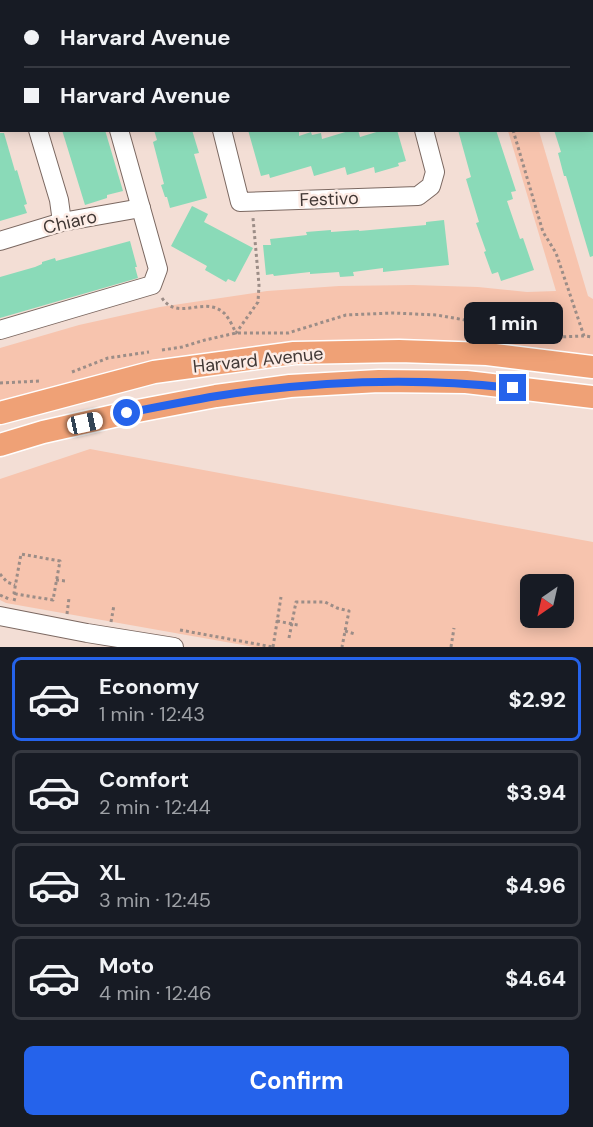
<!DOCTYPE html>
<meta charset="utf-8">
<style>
:root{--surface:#171b24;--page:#20242c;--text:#f1f3f6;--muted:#9ea1a6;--line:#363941;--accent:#2563eb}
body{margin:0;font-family:"DM Sans",sans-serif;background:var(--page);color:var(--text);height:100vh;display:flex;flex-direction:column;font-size:22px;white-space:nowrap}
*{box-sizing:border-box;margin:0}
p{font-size:20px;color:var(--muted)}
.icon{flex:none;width:33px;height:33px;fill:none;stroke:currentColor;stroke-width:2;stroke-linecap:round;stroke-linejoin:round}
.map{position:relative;height:647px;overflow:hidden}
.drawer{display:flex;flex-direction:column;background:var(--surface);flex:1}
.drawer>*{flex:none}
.banner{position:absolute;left:0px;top:0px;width:594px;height:132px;box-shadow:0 3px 15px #0003;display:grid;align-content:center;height:132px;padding:0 24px;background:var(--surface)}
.needle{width:39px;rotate:214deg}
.buttons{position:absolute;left:520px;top:574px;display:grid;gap:12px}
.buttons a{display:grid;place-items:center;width:54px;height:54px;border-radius:9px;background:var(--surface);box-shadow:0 3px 15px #0003;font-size:30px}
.end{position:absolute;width:27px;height:27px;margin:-14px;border:8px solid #2563eb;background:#fff;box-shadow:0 0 0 3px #fff}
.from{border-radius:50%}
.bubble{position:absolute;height:42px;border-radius:9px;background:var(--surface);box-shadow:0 3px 15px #0003;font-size:20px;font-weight:700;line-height:42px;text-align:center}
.car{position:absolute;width:18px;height:36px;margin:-18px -9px;border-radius:8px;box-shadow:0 0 4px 2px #0007;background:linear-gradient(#fff 24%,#345 0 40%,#fff 0 76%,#345 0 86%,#fff 0)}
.banner b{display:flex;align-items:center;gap:21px;height:57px;font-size:22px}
.banner b+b{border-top:2px solid var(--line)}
.banner i{width:15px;height:15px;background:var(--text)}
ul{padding:10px 0 0;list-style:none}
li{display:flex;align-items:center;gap:18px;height:84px;margin:0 12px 9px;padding:0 12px;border:3px solid var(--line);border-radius:9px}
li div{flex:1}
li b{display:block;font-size:22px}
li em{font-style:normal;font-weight:700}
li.selected{border-color:var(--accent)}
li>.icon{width:54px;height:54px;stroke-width:1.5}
.button{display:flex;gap:12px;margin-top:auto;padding:12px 24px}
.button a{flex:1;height:69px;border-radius:9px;background:var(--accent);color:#fff;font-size:24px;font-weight:700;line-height:69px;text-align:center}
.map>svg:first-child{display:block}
.green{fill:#f7c4ae;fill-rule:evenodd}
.building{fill:#8adab8}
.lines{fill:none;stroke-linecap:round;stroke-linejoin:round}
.minor-casing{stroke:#7b6861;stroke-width:20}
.major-casing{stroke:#fff;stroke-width:25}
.path{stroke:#9c8d87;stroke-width:3;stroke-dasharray:3 3;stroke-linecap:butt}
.minor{stroke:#fff;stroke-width:18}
.major{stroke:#efa176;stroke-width:22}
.route{stroke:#2563eb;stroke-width:8}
.labels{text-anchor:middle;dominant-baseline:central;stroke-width:5;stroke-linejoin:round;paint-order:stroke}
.street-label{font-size:18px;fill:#413835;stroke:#fdece5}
</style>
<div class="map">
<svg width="593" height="647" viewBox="0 0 593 647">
<rect width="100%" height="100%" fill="#f3ded5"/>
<g class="green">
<polygon points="508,131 539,131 588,296 593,299 593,357 554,350 475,342 406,340 355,340 277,346 0,408 0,348 79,325 160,307 267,291 339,286 413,285 478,287 527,292 556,291"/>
<path d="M 90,449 L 593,542 L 593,647 L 254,647 L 6,603 L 0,600 L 0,479 ZM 531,585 L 564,585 L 564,618 L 531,618 Z"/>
</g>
<g class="building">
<polygon points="62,130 105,130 123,191 107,195 107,198 85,205"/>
<polygon points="154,130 192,130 199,153 194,154 207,198 170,208 167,197 165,197 161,185 164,184 153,142 157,140"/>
<polygon points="248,130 299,130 299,136 311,132 312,135 321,133 322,139 352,130 358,130 360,137 383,130 397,130 406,161 398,163 399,166 375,173 374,167 347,175 345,167 314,176 311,166 270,178 269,174 261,176"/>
<polygon points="458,130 496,130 516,191 511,192 513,199 507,201 520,239 523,238 534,270 501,281 498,272 492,274 484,252 486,251 476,223 479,222 466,179 471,177"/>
<polygon points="554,130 593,130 593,256 590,257 566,176 564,176 558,153 561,152"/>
<polygon points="0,133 4,133 15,171 17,170 27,204 24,205 27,213 0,221"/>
<polygon points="192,206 208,214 204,222 253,248 235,282 228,279 226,282 205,270 207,266 171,246"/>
<polygon points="444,220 449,265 383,272 383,268 353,272 354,276 340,277 339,272 310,274 310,272 274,276 273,274 266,275 263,245 271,245 270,239 307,235 306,232 331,230 331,232 359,230 359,231 426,225 426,222"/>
<polygon points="130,241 137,267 135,267 138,278 0,318 0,277 35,267 42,264 42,262 55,258 56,261"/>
</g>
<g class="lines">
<defs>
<g id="minor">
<polyline points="81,0 82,2"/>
<polyline points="188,0 188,2"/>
<polyline points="383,0 384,2"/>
<polyline points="583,0 583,2"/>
<polyline points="0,4 2,9"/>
<polyline points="592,35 593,37"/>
<polyline points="38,130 59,200 62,222"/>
<polyline points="222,130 240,202 418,196 431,186 435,172 424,130"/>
<polyline points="0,241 62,222 141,208"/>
<polyline points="0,330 152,285 158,269 119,130"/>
<polyline points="0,616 87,633 174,647"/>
</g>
<g id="major">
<polyline points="0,413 154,372 294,353 399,351 487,354 593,367"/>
<polyline points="0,445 43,432 127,413 216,396 290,386 379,381 466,382 593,397"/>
</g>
</defs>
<use href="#minor" class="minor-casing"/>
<use href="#major" class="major-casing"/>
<g class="path">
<polyline points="475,0 476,2"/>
<polyline points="513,130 543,232 556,253 584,336"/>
<path d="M 162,298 C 178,322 204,295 224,313 C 229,318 233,327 236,333 L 258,302 L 259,285 L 253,218"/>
<polyline points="162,350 182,347 205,340 236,333 288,333 346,315 393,313 437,315 559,337 584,336 593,337"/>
<polyline points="72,372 108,358 149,352"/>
<polyline points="0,383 40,381"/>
<polyline points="0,574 7,582 15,585"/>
<polyline points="56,580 66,581"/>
<polyline points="0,595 11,600"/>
<polyline points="14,601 16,594 53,600 60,561 21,554 14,593 16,594"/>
<polyline points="67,614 69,598"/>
<polyline points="277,621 298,625"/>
<polyline points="111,622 114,605"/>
<polyline points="180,630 273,647"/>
<polyline points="345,631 355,634"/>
<polyline points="289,638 296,602 325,602 337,608 349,611 342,647"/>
<polyline points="273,647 281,597"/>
<polyline points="451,647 454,628"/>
</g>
<use href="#minor" class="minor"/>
<use href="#major" class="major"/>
</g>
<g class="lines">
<path class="route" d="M 127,413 C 157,407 187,401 217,396 C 314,381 415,377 513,388"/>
</g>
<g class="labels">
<g class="street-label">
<text transform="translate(329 199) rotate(-2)">Festivo</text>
<text transform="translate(70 222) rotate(-13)">Chiaro</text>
<text transform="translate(258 360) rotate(-6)">Harvard Avenue</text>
</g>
</g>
</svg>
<div class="buttons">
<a><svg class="needle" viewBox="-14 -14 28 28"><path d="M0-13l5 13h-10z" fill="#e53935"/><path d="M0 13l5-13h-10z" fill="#9ea1a6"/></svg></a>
</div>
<i class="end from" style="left:127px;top:413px"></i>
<i class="end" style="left:513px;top:388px"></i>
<div class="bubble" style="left:464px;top:302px;width:99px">1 min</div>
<i class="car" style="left:85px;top:423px;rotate:78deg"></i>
<div class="banner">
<b><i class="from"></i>Harvard Avenue</b>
<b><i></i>Harvard Avenue</b>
</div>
</div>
<section class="drawer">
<ul>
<li class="selected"><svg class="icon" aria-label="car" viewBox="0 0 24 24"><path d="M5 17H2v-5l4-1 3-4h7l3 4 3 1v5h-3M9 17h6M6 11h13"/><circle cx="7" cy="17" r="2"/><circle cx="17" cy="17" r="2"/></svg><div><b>Economy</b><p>1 min · 12:43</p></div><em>$2.92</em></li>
<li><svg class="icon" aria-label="car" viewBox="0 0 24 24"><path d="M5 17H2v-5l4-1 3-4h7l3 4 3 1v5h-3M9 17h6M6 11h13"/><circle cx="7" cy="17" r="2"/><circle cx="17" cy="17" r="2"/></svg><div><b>Comfort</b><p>2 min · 12:44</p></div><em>$3.94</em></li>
<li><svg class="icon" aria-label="car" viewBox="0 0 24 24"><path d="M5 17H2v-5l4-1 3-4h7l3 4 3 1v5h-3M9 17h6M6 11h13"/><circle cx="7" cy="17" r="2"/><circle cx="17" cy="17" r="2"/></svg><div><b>XL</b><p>3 min · 12:45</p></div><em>$4.96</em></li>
<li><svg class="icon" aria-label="car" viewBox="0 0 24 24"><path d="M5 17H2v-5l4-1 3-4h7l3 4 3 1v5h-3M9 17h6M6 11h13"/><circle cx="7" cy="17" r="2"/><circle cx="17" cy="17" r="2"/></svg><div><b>Moto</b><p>4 min · 12:46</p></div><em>$4.64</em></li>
</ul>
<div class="button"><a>Confirm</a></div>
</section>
